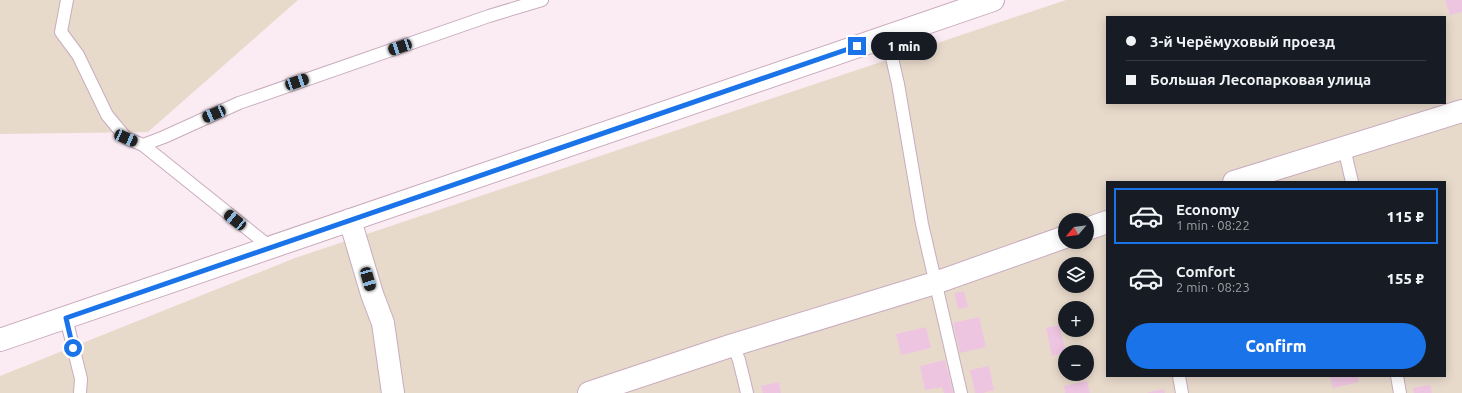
<!DOCTYPE html>
<meta charset="utf-8">
<style>
:root{--surface:#171b24;--page:#20242c;--text:#f1f3f6;--muted:#9ea1a6;--line:#363941;--accent:#1a73e8}
body{margin:0;font-family:Ubuntu,sans-serif;background:var(--page);color:var(--text);height:100vh;display:flex;flex-direction:column;font-size:15px;white-space:nowrap}
*{box-sizing:border-box;margin:0}
p{font-size:13px;color:var(--muted)}
.icon{flex:none;width:22px;height:22px;fill:none;stroke:currentColor;stroke-width:2;stroke-linecap:round;stroke-linejoin:round}
.map{position:relative;flex:1;overflow:hidden}
.details{position:absolute;left:1106px;top:181px;width:340px;height:196px;display:flex;flex-direction:column;background:var(--surface);border-radius:0px;box-shadow:0 2px 10px #0003}
.details>*{flex:none}
.hud{position:absolute;left:1106px;top:16px;width:340px;height:88px;border-radius:0px;box-shadow:0 2px 10px #0003;display:grid;align-content:center;height:88px;padding:0 20px;background:var(--surface)}
.needle{width:26px;rotate:241deg}
.controls{position:absolute;left:1058px;top:213px;display:grid;gap:8px}
.controls a{display:grid;place-items:center;width:36px;height:36px;border-radius:50%;background:var(--surface);box-shadow:0 2px 10px #0003;font-size:20px}
.end{position:absolute;width:18px;height:18px;margin:-9px;border:5px solid #1a73e8;background:#fff;box-shadow:0 0 0 2px #fff}
.from{border-radius:50%}
.bubble{position:absolute;height:28px;border-radius:14px;background:var(--surface);box-shadow:0 2px 10px #0003;font-size:13px;font-weight:800;line-height:28px;text-align:center}
.car{position:absolute;width:12px;height:24px;margin:-12px -6px;border-radius:5px;box-shadow:0 0 3px 1px #0007;background:linear-gradient(#222 24%,#8ab4d8 0 40%,#222 0 76%,#8ab4d8 0 86%,#222 0)}
.hud b{display:flex;align-items:center;gap:14px;height:38px;font-size:15px}
.hud b+b{border-top:1px solid var(--line)}
.hud i{width:10px;height:10px;background:var(--text)}
ul{padding:7px 0 0;list-style:none}
li{display:flex;align-items:center;gap:12px;height:56px;margin:0 8px 6px;padding:0 12px;border:2px solid transparent;border-radius:0px}
li div{flex:1}
li b{display:block;font-size:15px}
li em{font-style:normal;font-weight:800}
li.active{border-color:var(--accent)}
li>.icon{width:36px;height:36px;stroke-width:1.5}
.button{display:flex;gap:8px;margin-top:auto;padding:8px 20px}
.button a{flex:1;height:46px;border-radius:24px;background:var(--accent);color:#fff;font-size:16px;font-weight:800;line-height:46px;text-align:center}
.map>svg:first-child{display:block}
.green{fill:#e8dacb;fill-rule:evenodd}
.building{fill:#eec5e1}
.lines{fill:none;stroke-linecap:round;stroke-linejoin:round}
.service-casing{stroke:#c8acbe;stroke-width:14}
.minor-casing{stroke:#c8acbe;stroke-width:24}
.secondary-casing{stroke:#c9a9bd;stroke-width:24}
.service{stroke:#fff;stroke-width:12}
.minor{stroke:#fff;stroke-width:22}
.secondary{stroke:#fff;stroke-width:22}
.route{stroke:#1a73e8;stroke-width:5}
</style>
<div class="map">
<svg width="1462" height="393" viewBox="0 0 1462 393">
<rect width="100%" height="100%" fill="#fbecf3"/>
<g class="green">
<polygon points="0,0 298,0 148,132 0,134"/>
<path d="M 1066,0 L 1462,0 L 1462,393 L 0,393 L 0,376 L 295,258 ZM 1107,17 L 1445,17 L 1445,103 L 1107,103 ZM 1107,182 L 1445,182 L 1445,376 L 1107,376 ZM 1065,220 L 1087,220 L 1087,242 L 1065,242 ZM 1065,264 L 1087,264 L 1087,286 L 1065,286 ZM 1065,308 L 1087,308 L 1087,330 L 1065,330 ZM 1065,352 L 1087,352 L 1087,374 L 1065,374 Z"/>
</g>
<g class="building">
<polygon points="1445,0 1462,0 1462,12 1450,15"/>
<polygon points="964,291 968,307 958,309 954,293"/>
<polygon points="979,317 986,347 960,353 953,323"/>
<polygon points="1059,325 1066,352 1052,356 1046,328"/>
<polygon points="926,327 931,348 901,355 896,334"/>
<polygon points="945,360 953,393 944,393 942,387 925,390 920,366"/>
<polygon points="989,366 994,390 983,393 975,393 970,370"/>
<polygon points="1330,376 1357,376 1359,382 1333,388"/>
<polygon points="1087,381 1090,393 1065,393 1064,386"/>
<polygon points="779,382 781,393 763,393 761,386"/>
<polygon points="1430,385 1432,393 1414,393 1413,388"/>
<polygon points="1164,389 1165,393 1148,393 1148,392"/>
</g>
<g class="lines">
<defs>
<g id="service">
<polyline points="67,0 61,32 78,55 107,115 126,138 143,145 164,137 239,103 489,16 542,0"/>
<polyline points="887,36 898,84 922,224 961,393"/>
<polyline points="143,145 270,247"/>
<polyline points="1344,148 1352,182"/>
<polyline points="66,318 81,379 80,393"/>
<polyline points="733,345 739,360 747,393"/>
<polyline points="1179,376 1182,393"/>
<polyline points="1397,376 1400,393"/>
</g>
<g id="minor">
<polyline points="1234,182 1462,111"/>
<polyline points="350,220 372,294 383,323 393,393"/>
<polyline points="1087,229 1107,222"/>
<polyline points="589,393 733,345 935,283 1065,237"/>
</g>
<polyline id="secondary" points="0,340 993,0"/>
</defs>
<use href="#service" class="service-casing"/>
<use href="#minor" class="minor-casing"/>
<use href="#secondary" class="secondary-casing"/>
<use href="#service" class="service"/>
<use href="#minor" class="minor"/>
<use href="#secondary" class="secondary"/>
</g>
<g class="lines">
<polyline class="route" points="73,348 66,318 857,46"/>
</g>
</svg>
<div class="controls">
<a><svg class="needle" viewBox="-14 -14 28 28"><path d="M0-13l5 13h-10z" fill="#e53935"/><path d="M0 13l5-13h-10z" fill="#9ea1a6"/></svg></a>
<a><svg class="icon" aria-label="layers" viewBox="0 0 24 24"><path d="M12 4l9 5-9 5-9-5zM3 14l9 5 9-5"/></svg></a>
<a>+</a>
<a>−</a>
</div>
<i class="end from" style="left:73px;top:348px"></i>
<i class="end" style="left:857px;top:46px"></i>
<div class="bubble" style="left:871px;top:32px;width:66px">1 min</div>
<i class="car" style="left:400px;top:47px;rotate:251deg"></i>
<i class="car" style="left:297px;top:82px;rotate:71deg"></i>
<i class="car" style="left:214px;top:114px;rotate:247deg"></i>
<i class="car" style="left:126px;top:138px;rotate:113deg"></i>
<i class="car" style="left:235px;top:220px;rotate:309deg"></i>
<i class="car" style="left:368px;top:279px;rotate:164deg"></i>
<div class="hud">
<b><i class="from"></i>3-й Черёмуховый проезд</b>
<b><i></i>Большая Лесопарковая улица</b>
</div>
<section class="details">
<ul>
<li class="active"><svg class="icon" aria-label="car" viewBox="0 0 24 24"><path d="M5 17H2v-5l4-1 3-4h7l3 4 3 1v5h-3M9 17h6M6 11h13"/><circle cx="7" cy="17" r="2"/><circle cx="17" cy="17" r="2"/></svg><div><b>Economy</b><p>1 min · 08:22</p></div><em>115 ₽</em></li>
<li><svg class="icon" aria-label="car" viewBox="0 0 24 24"><path d="M5 17H2v-5l4-1 3-4h7l3 4 3 1v5h-3M9 17h6M6 11h13"/><circle cx="7" cy="17" r="2"/><circle cx="17" cy="17" r="2"/></svg><div><b>Comfort</b><p>2 min · 08:23</p></div><em>155 ₽</em></li>
</ul>
<div class="button"><a>Confirm</a></div>
</section>
</div>
